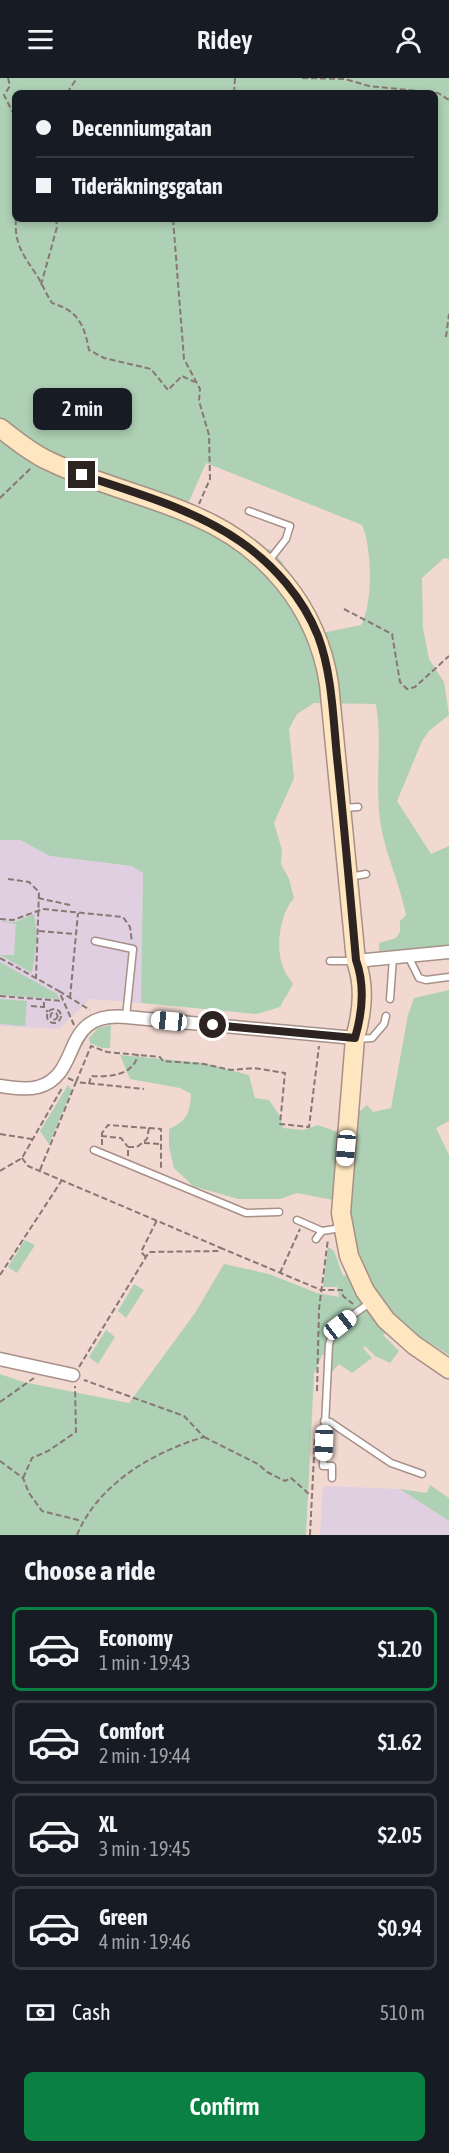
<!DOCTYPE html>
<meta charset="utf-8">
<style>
:root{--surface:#171b24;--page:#20242c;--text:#f1f3f6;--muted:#9ea1a6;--line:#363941;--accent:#0b8043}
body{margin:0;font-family:"Asap Condensed",sans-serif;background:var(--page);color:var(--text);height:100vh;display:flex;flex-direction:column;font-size:22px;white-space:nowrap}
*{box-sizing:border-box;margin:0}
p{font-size:20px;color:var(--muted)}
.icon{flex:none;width:33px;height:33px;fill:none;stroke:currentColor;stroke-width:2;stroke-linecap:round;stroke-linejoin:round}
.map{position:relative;height:1457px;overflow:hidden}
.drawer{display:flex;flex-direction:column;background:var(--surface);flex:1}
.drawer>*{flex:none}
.guide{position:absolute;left:12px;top:12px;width:426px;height:132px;border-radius:9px;box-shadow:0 3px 9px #0003;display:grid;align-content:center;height:132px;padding:0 24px;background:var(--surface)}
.end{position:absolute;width:27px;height:27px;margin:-14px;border:8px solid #2d2421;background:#fff;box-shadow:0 0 0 3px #fff}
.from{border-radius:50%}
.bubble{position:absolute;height:42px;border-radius:9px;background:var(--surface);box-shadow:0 3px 9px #0003;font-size:20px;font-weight:600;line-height:42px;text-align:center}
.car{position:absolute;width:18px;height:36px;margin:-18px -9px;border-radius:8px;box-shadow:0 0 4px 2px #0007;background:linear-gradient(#fff 24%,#345 0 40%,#fff 0 76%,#345 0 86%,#fff 0)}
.guide b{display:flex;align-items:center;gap:21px;height:57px;font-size:22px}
.guide b+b{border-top:2px solid var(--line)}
.guide i{width:15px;height:15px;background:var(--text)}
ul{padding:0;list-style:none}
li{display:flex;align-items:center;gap:18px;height:84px;margin:0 12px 9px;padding:0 12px;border:3px solid var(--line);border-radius:9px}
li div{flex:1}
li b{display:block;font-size:22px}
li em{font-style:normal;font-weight:600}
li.current{border-color:var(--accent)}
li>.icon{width:54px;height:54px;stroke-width:1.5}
h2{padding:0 24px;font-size:27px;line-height:72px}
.pay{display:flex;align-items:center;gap:15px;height:66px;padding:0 24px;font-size:22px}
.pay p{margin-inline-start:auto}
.cta{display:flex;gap:12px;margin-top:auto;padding:12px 24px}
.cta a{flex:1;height:69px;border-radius:9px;background:var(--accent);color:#fff;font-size:24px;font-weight:600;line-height:69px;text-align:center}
header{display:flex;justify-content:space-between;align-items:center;height:78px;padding:0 24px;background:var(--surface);font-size:27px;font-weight:600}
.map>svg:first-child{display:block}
.education{fill:#dfcfe1}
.green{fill:#aed0b4;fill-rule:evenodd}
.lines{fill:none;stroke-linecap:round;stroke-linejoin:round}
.lane-casing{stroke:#a69088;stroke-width:9}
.street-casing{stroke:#a69088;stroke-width:15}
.secondary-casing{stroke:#a69088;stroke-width:21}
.path{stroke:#877872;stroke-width:2;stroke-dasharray:6 3;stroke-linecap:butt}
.lane{stroke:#fff;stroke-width:6}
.street{stroke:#fff;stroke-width:12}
.secondary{stroke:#fde6c0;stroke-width:18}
.route{stroke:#2d2421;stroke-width:8}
</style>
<header><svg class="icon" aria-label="menu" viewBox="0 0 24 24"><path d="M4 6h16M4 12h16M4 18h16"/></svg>Ridey<svg class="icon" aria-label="person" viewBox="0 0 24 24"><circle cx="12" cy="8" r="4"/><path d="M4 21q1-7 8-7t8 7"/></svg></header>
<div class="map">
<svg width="449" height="1457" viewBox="0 0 449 1457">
<rect width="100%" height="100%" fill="#f1d9d1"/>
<g class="education">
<polygon points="0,762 20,762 50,778 132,788 143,795 141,925 90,921 59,951 0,948"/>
<polygon points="323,1408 400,1411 449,1443 449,1457 320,1457"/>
</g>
<g class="green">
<path d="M 0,0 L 449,0 L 449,481 L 444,480 L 422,500 L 423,550 L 429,581 L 444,604 L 449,637 L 429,653 L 422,663 L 397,723 L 431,776 L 449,768 L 449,866 L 445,869 L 379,873 L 379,865 L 396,860 L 400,854 L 400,843 L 406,837 C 399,801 382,770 379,733 C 376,697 382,662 376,626 L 314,625 L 297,636 L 289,651 L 294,700 L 274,745 L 282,772 L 281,786 L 289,801 L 294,820 C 280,835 275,870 283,889 C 285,895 290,901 293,906 L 280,929 L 257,936 L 141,925 L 143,795 L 132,788 L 50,778 L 20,762 L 0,762 ZM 15,15 L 435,15 L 435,141 L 15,141 ZM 206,385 L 362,447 C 372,468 373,528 361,547 L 322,555 L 314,531 L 283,492 L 283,485 L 270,471 L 265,472 L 187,428 Z"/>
<polygon points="34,836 37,859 32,895 0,877 14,877 16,846 0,843 15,844"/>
<polygon points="0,884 57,916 59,921 0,917"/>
<path d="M 449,912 L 449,1043 L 436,1050 L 449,1077 L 449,1277 L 400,1246 L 383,1257 L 399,1273 L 390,1285 L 375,1278 L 365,1268 L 363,1270 L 372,1280 L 352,1295 L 339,1286 L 331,1295 L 331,1277 L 322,1277 L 314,1296 L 306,1457 L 0,1457 L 0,1296 L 23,1304 L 129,1325 L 195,1235 L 224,1186 L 269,1196 L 317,1215 L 339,1219 L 337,1209 L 323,1209 L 328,1169 L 334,1173 L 343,1198 L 362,1191 L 350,1149 L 348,1125 L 297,1115 L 280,1121 L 238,1121 L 193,1108 L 174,1090 L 169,1068 L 169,1051 C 187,1043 190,1035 191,1016 L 180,1010 L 130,1001 L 120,977 L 203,985 L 249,997 L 255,1020 L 269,1022 L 280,1038 L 283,1050 L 303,1052 L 318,1047 L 352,1059 L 357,1036 L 367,1027 L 373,1034 L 391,1030 L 408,937 L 414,920 Z"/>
<polygon points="0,921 27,923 25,948 0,946"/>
<polygon points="111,947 110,970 102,970 90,965 89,960 98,950"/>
<polygon points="68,1007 72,1012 49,1066 40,1053"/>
<polygon points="25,1162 35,1167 17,1195 8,1189"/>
<polygon points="134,1206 144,1212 126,1240 118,1233"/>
<polygon points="106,1252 115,1259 98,1286 89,1279"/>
<polygon points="430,1407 449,1420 449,1443 400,1411 427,1415"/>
</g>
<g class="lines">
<defs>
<g id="lane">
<polyline points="249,433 290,448 286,461 268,484"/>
<polyline points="343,730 358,729"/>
<polyline points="349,799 366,796"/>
<polyline points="95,863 133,871 126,939"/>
<polyline points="408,878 419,900 426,902 449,899"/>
<polyline points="330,883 353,883"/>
<polyline points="390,921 393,880"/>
<polyline points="359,961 372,960 384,946 386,938"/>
<polyline points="94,1072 246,1135 279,1134"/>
<polyline points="297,1142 322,1153"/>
<polyline points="316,1161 322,1153 341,1150"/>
<polyline points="324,1343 330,1344 391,1385 422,1396"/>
<path d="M 332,1400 L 332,1388 L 323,1388 L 329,1266 C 334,1247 356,1235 371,1224"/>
</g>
<g id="street">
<polyline points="356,883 449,874"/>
<path d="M 0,1008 C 12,1010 26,1012 38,1009 C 84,996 58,933 126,939 L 355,960"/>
<polyline points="0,1281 73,1297"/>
</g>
<path id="secondary" d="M 0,350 C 16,362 31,375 49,383 C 96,406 148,417 195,438 C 267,469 317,529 329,606 L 356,883 C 365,907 362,936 355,960 L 341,1135 L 349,1178 L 365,1213 L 386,1242 L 414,1267 L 449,1291"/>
</defs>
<use href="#lane" class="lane-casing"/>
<use href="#street" class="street-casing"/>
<use href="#secondary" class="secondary-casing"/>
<g class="path">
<polyline points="8,0 10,8 4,17 15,39 15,59"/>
<polyline points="302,0 345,1 369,8 438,15 449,22"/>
<polyline points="67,15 77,0"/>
<polyline points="234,15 235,0"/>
<path d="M 16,141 C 14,165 23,177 36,196 C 42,205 46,216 52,225 C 78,233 84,246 89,272 L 104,280 L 151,291 L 168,312 L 182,298 L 195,304"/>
<polyline points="173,141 184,281 200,311 199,323 209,357 210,401 199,426"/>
<polyline points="41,207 57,149 56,141"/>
<polyline points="446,259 449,236"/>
<polyline points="0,420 31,390"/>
<polyline points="344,531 392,556 400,604 407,611 415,609 449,578"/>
<polyline points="8,801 29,804 39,814 36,900"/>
<polyline points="38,820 70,827"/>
<polyline points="0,841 13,842 43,831 123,839 130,849 132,864"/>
<polyline points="39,853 75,856"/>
<polyline points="0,880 59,913 74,947"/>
<polyline points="59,913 90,932"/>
<polyline points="0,918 63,923"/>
<polyline points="70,920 78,835"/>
<polyline points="44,924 44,930 48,934"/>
<polyline points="31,928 43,929"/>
<circle cx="54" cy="938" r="7"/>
<circle cx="54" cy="938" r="3.5"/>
<polyline points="68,1000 76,1004 91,968 107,974 160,979 163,983 204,986 231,992 254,990 285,995 280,1046 309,1049 319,968"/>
<path d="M 89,1006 L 91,998 C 109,999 134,998 138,976"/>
<polyline points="0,1056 32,1061"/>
<polyline points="101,1058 121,1060 128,1069"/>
<polyline points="144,1065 161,1066"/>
<polyline points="102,1067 102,1055 108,1047 161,1051 161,1092"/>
<polyline points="128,1078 128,1069 137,1069 147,1061 149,1050"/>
<polyline points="22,1080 28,1088 221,1170"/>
<polyline points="40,1092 76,1004 144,1011"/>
<polyline points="0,1093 22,1080 62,1010"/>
<polyline points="146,1179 141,1174 157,1142"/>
<polyline points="280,1195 300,1151"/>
<polyline points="0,1197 62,1102"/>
<polyline points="79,1289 149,1174 219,1173 221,1170 321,1212 342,1212 343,1218 353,1226"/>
<polyline points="317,1313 319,1231 328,1161"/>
<polyline points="0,1324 34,1300"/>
<polyline points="204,1359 258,1386 267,1394 285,1403 291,1400 310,1417"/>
<polyline points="0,1383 23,1400 29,1415 42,1433 82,1443"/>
<polyline points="23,1400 32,1380 48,1373 76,1354 75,1308"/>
<path d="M 77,1457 C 98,1406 153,1374 204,1359 L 184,1338 L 84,1302"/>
<polyline points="310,1457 315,1358"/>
</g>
<use href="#lane" class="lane"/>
<use href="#street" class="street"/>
<use href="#secondary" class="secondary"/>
</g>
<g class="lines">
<path class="route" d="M 82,397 C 136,415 194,431 241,464 C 274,487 303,520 318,558 C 332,595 333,639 337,679 C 344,746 350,814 356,882 C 365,907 362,936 355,960 L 213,947"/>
</g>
</svg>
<i class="end from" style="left:213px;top:947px"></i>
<i class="end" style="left:82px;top:397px"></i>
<div class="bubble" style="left:33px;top:310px;width:99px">2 min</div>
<i class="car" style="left:169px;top:943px;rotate:276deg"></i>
<i class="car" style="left:346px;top:1070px;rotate:185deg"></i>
<i class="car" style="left:340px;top:1247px;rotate:52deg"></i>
<i class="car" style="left:324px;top:1365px;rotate:182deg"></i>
<div class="guide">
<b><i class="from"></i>Decenniumgatan</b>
<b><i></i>Tideräkningsgatan</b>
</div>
</div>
<section class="drawer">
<h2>Choose a ride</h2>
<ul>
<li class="current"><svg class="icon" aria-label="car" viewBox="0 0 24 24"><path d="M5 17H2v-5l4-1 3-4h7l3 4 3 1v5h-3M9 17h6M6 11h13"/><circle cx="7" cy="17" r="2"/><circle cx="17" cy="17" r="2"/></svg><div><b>Economy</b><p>1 min · 19:43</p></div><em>$1.20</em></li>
<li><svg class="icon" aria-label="car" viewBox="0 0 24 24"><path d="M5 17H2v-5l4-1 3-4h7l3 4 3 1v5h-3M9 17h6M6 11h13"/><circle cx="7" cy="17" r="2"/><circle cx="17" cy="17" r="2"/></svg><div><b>Comfort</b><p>2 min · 19:44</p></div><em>$1.62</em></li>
<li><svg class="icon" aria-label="car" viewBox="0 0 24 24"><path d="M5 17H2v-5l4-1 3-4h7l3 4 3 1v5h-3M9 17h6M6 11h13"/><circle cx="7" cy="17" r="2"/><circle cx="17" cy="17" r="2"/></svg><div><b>XL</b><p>3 min · 19:45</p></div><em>$2.05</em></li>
<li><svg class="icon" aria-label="car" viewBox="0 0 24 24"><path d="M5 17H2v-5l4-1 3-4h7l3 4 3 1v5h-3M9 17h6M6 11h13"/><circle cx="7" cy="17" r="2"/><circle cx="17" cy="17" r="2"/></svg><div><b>Green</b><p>4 min · 19:46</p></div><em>$0.94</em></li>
</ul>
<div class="pay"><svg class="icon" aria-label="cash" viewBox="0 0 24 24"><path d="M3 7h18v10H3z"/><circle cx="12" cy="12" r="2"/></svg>Cash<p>510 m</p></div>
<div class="cta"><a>Confirm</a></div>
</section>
